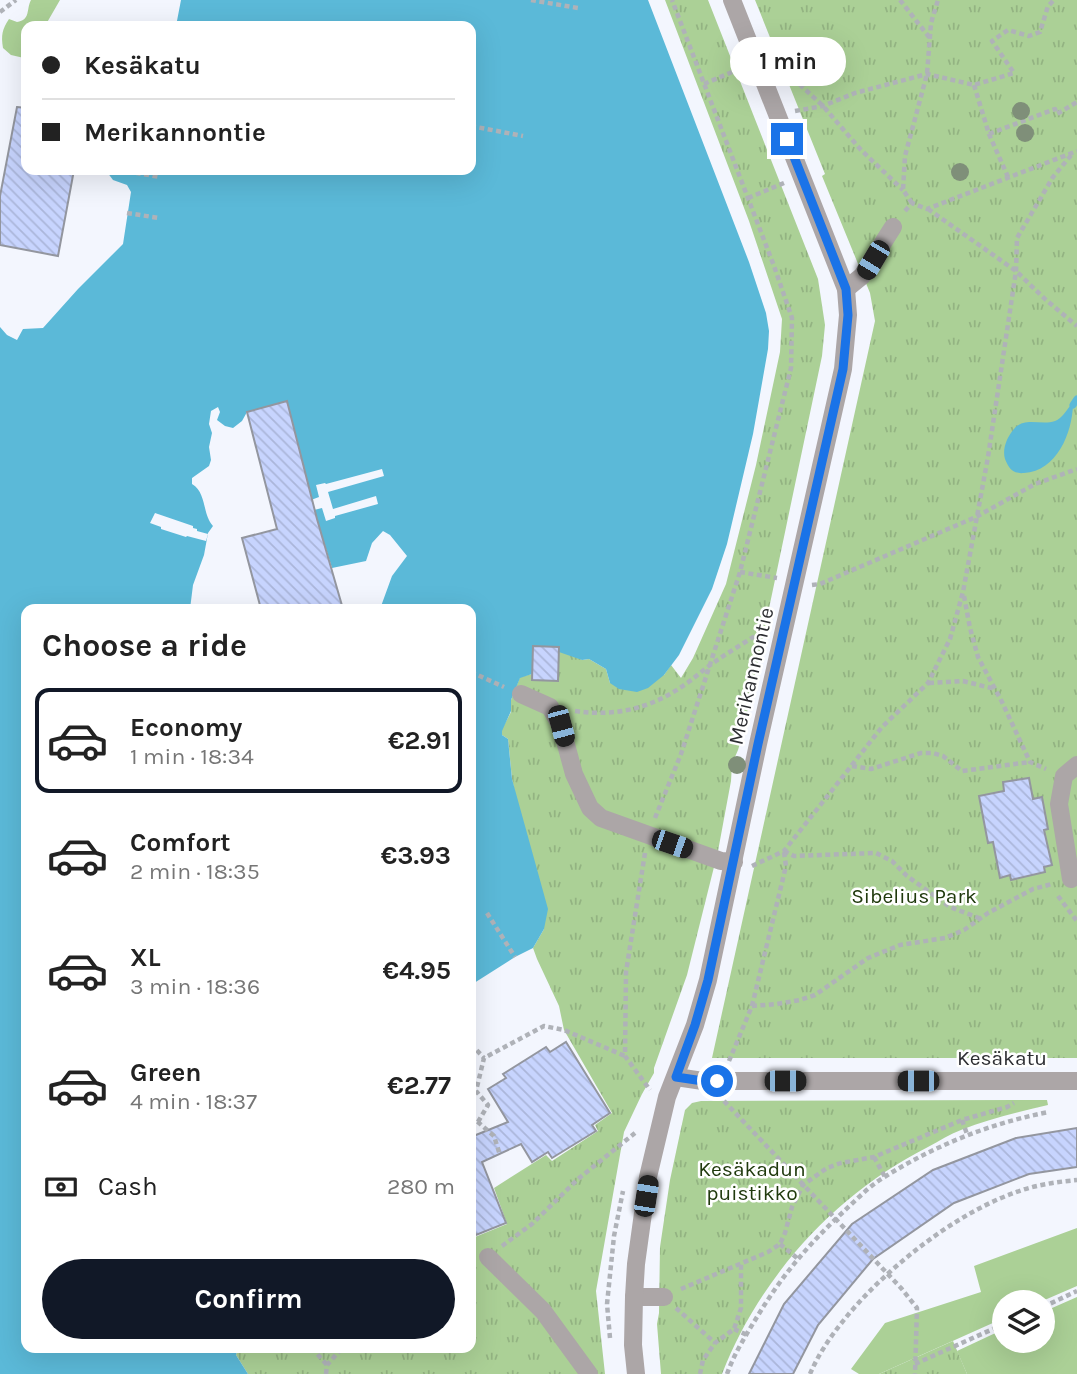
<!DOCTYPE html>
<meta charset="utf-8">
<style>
:root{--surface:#fff;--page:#f6f6f6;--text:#222;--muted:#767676;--line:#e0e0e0;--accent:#111827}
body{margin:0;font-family:Karla,sans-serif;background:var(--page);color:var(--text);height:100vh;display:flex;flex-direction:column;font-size:26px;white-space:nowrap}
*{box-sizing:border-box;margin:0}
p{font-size:23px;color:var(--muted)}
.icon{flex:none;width:38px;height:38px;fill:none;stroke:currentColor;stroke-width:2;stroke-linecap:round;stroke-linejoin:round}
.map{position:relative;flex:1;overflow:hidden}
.details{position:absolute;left:21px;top:604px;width:455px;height:749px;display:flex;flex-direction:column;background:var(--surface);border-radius:14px;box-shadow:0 7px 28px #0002}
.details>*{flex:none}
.banner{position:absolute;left:21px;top:21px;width:455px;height:154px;border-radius:14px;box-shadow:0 7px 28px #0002;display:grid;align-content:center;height:154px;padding:0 21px;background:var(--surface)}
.controls{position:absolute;left:992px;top:1290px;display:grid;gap:14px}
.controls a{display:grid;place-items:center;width:63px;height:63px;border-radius:50%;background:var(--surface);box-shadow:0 7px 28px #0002;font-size:35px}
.end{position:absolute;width:32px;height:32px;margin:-16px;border:9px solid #1a73e8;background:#fff;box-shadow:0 0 0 4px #fff}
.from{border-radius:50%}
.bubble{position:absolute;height:49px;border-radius:24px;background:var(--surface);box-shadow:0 7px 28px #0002;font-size:23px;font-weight:700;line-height:49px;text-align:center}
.car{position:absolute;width:21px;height:42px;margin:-21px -10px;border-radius:9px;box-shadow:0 0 5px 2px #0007;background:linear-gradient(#222 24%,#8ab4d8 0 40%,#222 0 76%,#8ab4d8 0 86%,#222 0)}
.banner b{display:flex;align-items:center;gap:24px;height:66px;font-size:26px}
.banner b+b{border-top:2px solid var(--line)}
.banner i{width:18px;height:18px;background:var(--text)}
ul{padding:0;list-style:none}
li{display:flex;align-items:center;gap:21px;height:105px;margin:0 14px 10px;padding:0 7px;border:4px solid transparent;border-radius:14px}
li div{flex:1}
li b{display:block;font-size:26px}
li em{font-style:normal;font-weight:700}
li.selected{border-color:var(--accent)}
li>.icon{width:63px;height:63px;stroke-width:1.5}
h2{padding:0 21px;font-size:32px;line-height:84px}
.pay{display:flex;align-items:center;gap:18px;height:77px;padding:0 21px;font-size:26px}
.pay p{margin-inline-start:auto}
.primary-button{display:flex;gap:14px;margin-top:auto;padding:14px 21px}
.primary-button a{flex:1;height:80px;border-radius:42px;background:var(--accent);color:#fff;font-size:28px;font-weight:700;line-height:80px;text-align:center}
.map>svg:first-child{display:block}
.green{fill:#abd096}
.park{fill:url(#park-tufts)}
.water{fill:#5bb9d8}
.pier{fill:#f3f6fe}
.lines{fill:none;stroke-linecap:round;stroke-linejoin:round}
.stream{stroke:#5bb9d8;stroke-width:7}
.building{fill:url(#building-back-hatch);stroke:#93969f;stroke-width:2}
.path{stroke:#afb2b8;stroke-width:4.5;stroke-dasharray:5 3.5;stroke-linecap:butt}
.minor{stroke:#aca6a7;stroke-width:18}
.tree{fill:#7f8f79}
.route{stroke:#1a73e8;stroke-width:9}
.labels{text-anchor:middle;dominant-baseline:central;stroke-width:5;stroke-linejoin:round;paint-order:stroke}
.street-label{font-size:21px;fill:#2d2e32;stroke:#fff}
.park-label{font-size:21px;fill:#203a0d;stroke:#fff}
</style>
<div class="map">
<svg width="1077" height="1374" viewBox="0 0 1077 1374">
<defs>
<pattern id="park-tufts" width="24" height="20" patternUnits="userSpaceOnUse" patternTransform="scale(1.75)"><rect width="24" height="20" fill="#abd096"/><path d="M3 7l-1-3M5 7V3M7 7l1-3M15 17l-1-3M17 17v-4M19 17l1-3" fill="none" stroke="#93b382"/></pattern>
<pattern id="building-back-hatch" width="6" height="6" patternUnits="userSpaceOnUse" patternTransform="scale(1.75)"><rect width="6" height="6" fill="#c7d4fe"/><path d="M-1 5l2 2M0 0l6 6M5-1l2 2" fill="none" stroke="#abb6da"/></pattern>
</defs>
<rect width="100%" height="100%" fill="#f3f6fe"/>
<g class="green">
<path d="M 31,0 L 60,0 L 45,26 L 26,26 L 26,56 L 24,58 L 11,55 L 3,48 C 1,35 2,30 9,19 L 17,22 C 31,20 26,9 31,0 Z"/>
<polygon points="1077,1228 1077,1286 1040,1302 1004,1302 1004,1318 879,1374 859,1374 851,1369 885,1323 981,1292 974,1266"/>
<polygon points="1077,1297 1077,1374 967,1374 957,1351 1004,1329 1004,1340 1043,1340 1043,1312"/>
</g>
<g class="park">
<polygon points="665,0 708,0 818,279 825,325 822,356 742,737 738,750 732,764 731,781 718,851 687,975 654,1068 654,1073 642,1094 624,1132 596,1291 605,1374 248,1374 236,1355 238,1348 471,1348 471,1227 475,1237 507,1224 494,1188 546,1155 552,1161 598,1131 595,1125 612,1113 564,1030 559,1006 537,959 533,948 544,929 512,779 508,739 502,735 501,731 511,712 511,700 520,677 532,674 533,646 559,647 582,660 589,659 606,669 610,683 664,675 671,665 681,678 693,658 726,584 756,465 780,352 782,319 749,221"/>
<polygon points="755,0 1077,0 1077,1058 712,1058 875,321 870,293 822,176 825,174"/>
<path d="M 1047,1100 L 1048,1105 C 1019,1112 989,1119 961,1130 C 950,1134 939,1141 928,1147 C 835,1194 760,1277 722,1374 L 661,1374 L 657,1324 L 659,1313 L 660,1247 L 670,1180 L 685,1110 L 692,1103 L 701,1101 Z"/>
<polygon points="953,1341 967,1374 879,1374"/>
</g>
<g class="water">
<path d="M 181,0 L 648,0 L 749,262 L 766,313 L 769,331 L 768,349 L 753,434 L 727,544 L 712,589 L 679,655 L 664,675 L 648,688 L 637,692 L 619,689 L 610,683 L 606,669 L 589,659 L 582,660 L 559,652 L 559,647 L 533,647 L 532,674 L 520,678 L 511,700 L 511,711 L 502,731 L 502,735 L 508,739 L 512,779 L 548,909 L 544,929 L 533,948 L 515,957 L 471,985 L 471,609 L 380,609 L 392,576 L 407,556 L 390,535 L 383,531 L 372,543 L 366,561 L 332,568 L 311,500 L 287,402 L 247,412 L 242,421 L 233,428 L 225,426 L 217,420 L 220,412 L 218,407 L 211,411 L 209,424 L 212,433 L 209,447 L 211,460 L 209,466 L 192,478 L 192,484 C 207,493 202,514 213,526 L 208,533 L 204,555 L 193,585 L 190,609 L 26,609 L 26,1348 L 238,1348 L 236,1355 L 248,1374 L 0,1374 L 0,327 L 7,335 L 17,340 L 23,329 L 43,328 L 78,289 L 123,244 L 131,192 L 127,185 L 113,180 L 107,172 L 107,170 L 471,170 L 471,26 L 176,26 Z"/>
<path d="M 1073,405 C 1072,433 1057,471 1024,473 C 1013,474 1009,469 1005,459 C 1002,449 1007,437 1014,429 C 1025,416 1041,426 1055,421 C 1061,419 1066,411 1070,406 Z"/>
</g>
<g class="pier">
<polygon points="382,469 384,476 328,492 333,509 376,496 378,504 335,516 335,518 326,521 322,508 314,510 311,500 319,497 316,485 325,483 326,484"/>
<polygon points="155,513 193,526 193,528 197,529 197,531 208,534 206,541 187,536 186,537 161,529 161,527 150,523"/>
</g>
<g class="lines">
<polyline class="stream" points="1073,405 1077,399"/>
</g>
<g class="building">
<polygon points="17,107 26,108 26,170 74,170 58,256 0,245 0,196"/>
<polygon points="287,401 317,519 343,609 261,609 242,538 277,529 247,412"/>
<polygon points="533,646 559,647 558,681 532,680"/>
<polygon points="1029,778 1033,799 1042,797 1048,829 1044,830 1052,865 1044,867 1045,872 1011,880 1010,875 1000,878 993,842 988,843 979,796 1004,791 1003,782"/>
<polygon points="566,1042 610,1113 592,1125 596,1131 552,1158 548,1152 532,1162 521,1144 482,1162 506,1223 476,1235 471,1221 471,1137 508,1122 488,1089 506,1078 503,1074 546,1047 550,1052"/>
<polygon points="1077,1128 1077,1167 1029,1174 954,1203 873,1259 818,1325 793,1374 749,1374 784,1304 852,1224 933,1170 1016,1138"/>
</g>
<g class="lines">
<g class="path">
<polyline points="531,0 578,8"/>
<polyline points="900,0 929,37"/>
<polyline points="0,12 16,0"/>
<polyline points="781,67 823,106 861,150 903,190"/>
<polyline points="704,84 739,69"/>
<polyline points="974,85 989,134 1008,177"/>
<polyline points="795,111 823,106 855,93 927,74 974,85 1014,73 992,41 1008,30 1029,36 1040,32 1048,6 1054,0"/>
<polyline points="471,126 523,136"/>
<polyline points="989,134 1055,109 1057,114 1077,102"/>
<polyline points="119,170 160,177"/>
<polyline points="748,198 784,183"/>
<polyline points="912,203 903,190 905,156 927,74 931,23 938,0"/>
<polyline points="928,209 1016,271 1046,300 1077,326"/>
<polyline points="905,211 912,203 927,209 1077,151"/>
<polyline points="127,213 159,218"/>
<polyline points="740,572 777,578"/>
<polyline points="812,585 820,584 976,517 1035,484 1077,469"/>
<polyline points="964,596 970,628 978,657 1002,702 1030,762 1046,769"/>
<polyline points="471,672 504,687"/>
<polyline points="929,683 963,681 995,689"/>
<path d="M 575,711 C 616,717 653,708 687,683 C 696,677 704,669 713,663 C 729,652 747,641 763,631"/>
<polyline points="852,766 871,769 921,753 933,753 943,756 962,771 1030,762"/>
<polyline points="655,818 681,754 740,572 791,368 792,318 774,266 672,0"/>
<polyline points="784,851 794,856 876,853 892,861 907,876 950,907 979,918"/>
<polyline points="645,853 626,972 625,1056 650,1090"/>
<polyline points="752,866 784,851 882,727 928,683 950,639 963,592 988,457 1016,271 1017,238 1053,177 1073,153"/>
<polyline points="1058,896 1077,921"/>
<polyline points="487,913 515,957"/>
<polyline points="752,1006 786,866 784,852"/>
<polyline points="471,1044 484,1058"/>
<polyline points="729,1061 752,1006 777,1004 800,1000 815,995 868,958 900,945 945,938 964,930 988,913 1033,889 1052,884"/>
<polyline points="724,1101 901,1288 917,1308 915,1374"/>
<polyline points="471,1116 494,1136 500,1155"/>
<polyline points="962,1120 967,1134"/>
<polyline points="478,1122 488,1105 476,1091 484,1058 544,1026 564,1030 625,1056"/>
<polyline points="874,1157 885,1177"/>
<polyline points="780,1244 797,1258"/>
<polyline points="502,1246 532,1224 578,1179 635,1133"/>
<polyline points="681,1289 768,1252 780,1244 785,1233 792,1207 803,1185 827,1168 841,1163 874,1157 962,1120 1007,1107 1014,1103"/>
<polyline points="1043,1307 1077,1291"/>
<polyline points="676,1308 715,1343"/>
<polyline points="734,1329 747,1335"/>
<polyline points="610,1338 607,1304 614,1236 623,1191"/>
<polyline points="312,1348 327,1365"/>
<polyline points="915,1364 1004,1324"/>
<polyline points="326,1374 327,1365 342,1348"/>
<polyline points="700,1374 703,1360 715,1343 734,1329 741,1308 741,1264"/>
<path d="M 727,1374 C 734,1354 746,1335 757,1317 C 781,1277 807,1246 841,1214 C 855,1201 869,1186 886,1176 C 936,1145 991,1123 1049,1112"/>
<path d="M 810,1374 C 840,1303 942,1218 1014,1193 C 1034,1185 1056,1182 1077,1180"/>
</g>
<g class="minor">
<polyline points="846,289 862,276 893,227"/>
<polyline points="521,694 550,707 561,726 574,774 590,808 601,818 721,861 734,862"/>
<polyline points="1071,879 1059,804 1064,776 1077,765"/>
<polyline points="676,1077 703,1081 1077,1081"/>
<polyline points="488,1257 543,1311 589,1374"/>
<polyline points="634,1297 664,1297"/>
<polyline points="636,1374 633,1345 634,1297 636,1264 648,1177 667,1097 695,1025 708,980 758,744 843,369 848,315 846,289 732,0"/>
</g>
</g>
<g class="tree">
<circle cx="1021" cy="111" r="9"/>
<circle cx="1025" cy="133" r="9"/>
<circle cx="960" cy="172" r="9"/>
<circle cx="737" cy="765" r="9"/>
</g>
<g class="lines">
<polyline class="route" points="717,1081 703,1081 676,1077 695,1025 708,980 758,744 843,369 848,315 846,289 787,139"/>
</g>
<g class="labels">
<g class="street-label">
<text transform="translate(751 676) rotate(-77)">Merikannontie</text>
<text x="1002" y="1058">Kesäkatu</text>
</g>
<g class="park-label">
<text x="914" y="896">Sibelius Park</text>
<text x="752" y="1169">Kesäkadun<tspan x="752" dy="24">puistikko</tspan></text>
</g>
</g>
</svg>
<div class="controls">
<a><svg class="icon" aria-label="layers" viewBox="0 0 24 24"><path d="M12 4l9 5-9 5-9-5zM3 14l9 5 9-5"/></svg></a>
</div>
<i class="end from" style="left:717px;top:1081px"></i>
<i class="end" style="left:787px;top:139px"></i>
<div class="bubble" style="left:730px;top:37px;width:116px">1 min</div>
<i class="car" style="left:873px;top:260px;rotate:211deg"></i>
<i class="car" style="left:561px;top:726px;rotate:165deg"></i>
<i class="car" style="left:672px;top:844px;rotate:109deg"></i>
<i class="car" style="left:785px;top:1081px;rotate:90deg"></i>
<i class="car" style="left:918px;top:1081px;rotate:270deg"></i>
<i class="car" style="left:646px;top:1196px;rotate:9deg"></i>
<div class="banner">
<b><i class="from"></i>Kesäkatu</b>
<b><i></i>Merikannontie</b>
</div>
<section class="details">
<h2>Choose a ride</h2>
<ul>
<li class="selected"><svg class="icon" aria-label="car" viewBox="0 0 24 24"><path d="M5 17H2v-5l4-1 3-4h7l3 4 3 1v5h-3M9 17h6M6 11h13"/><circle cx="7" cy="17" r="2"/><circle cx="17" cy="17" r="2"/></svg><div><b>Economy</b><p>1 min · 18:34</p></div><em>€2.91</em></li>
<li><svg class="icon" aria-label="car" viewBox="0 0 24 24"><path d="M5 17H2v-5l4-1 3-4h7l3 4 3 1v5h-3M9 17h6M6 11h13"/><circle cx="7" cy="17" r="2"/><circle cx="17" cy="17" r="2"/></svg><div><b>Comfort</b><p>2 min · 18:35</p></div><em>€3.93</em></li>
<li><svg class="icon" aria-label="car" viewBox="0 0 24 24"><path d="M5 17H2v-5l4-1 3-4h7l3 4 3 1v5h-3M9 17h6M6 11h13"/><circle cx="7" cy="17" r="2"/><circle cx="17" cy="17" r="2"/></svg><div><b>XL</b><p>3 min · 18:36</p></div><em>€4.95</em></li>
<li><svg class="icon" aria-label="car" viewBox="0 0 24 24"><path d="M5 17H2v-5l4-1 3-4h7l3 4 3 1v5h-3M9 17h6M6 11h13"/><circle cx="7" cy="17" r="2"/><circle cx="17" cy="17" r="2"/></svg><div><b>Green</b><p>4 min · 18:37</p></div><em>€2.77</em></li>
</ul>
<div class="pay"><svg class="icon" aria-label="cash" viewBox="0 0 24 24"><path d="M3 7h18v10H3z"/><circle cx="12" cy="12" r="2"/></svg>Cash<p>280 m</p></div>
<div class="primary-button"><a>Confirm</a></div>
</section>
</div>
